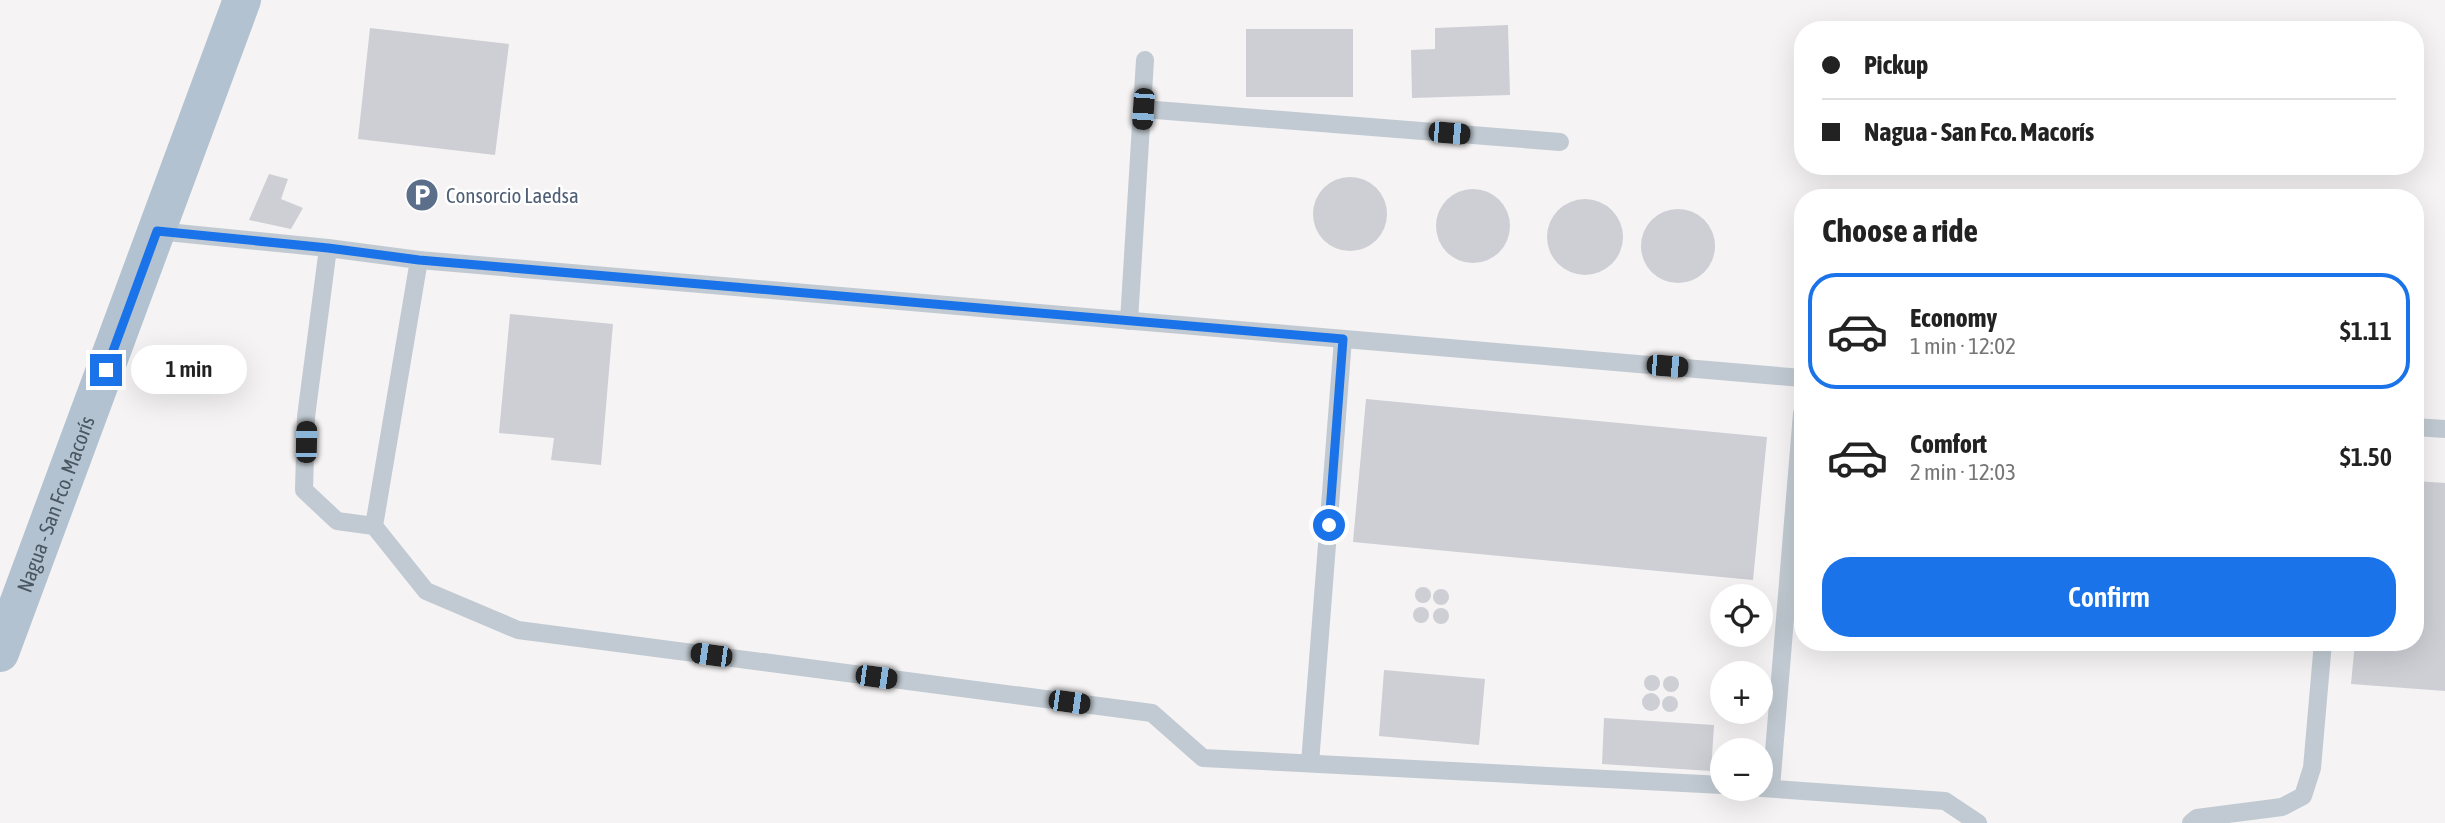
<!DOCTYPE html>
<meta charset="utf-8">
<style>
:root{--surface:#fff;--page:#f2f2f2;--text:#222;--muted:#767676;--line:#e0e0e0;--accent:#1a73e8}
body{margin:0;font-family:"Asap Condensed",sans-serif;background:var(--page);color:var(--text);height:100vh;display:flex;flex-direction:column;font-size:26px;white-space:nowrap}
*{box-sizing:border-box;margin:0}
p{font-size:23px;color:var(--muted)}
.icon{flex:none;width:38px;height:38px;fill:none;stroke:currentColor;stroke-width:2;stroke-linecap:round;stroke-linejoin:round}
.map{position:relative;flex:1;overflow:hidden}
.side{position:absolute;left:1794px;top:189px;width:630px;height:462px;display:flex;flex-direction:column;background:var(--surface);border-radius:28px;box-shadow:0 7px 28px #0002}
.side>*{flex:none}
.top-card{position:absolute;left:1794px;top:21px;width:630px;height:154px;border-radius:28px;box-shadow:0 7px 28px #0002;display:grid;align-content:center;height:154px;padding:0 28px;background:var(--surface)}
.tools{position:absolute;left:1710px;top:584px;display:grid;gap:14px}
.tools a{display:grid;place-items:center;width:63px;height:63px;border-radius:50%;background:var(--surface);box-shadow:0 7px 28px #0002;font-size:35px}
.end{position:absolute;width:32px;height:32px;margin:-16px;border:9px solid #1a73e8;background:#fff;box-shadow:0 0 0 4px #fff}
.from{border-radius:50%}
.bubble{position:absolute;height:49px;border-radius:24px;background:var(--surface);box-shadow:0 7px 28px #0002;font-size:23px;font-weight:600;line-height:49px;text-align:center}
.car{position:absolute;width:21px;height:42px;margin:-21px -10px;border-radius:9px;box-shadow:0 0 5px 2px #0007;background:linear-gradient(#222 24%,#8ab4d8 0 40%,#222 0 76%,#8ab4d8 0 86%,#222 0)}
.top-card b{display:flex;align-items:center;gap:24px;height:66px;font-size:26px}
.top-card b+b{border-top:2px solid var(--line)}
.top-card i{width:18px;height:18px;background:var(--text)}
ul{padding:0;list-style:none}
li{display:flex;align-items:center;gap:21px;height:116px;margin:0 14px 10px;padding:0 14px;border:4px solid transparent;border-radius:28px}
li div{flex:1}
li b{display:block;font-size:26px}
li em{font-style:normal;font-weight:600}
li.selected{border-color:var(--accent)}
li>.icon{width:63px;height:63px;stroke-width:1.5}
h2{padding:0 28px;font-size:32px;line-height:84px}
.action{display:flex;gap:14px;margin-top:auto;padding:14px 28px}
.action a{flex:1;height:80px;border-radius:28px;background:var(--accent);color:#fff;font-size:28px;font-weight:600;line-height:80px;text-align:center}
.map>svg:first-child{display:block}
.building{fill:#cdcfd5}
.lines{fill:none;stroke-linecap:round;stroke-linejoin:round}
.lane{stroke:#c1cad2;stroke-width:18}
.primary{stroke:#b3c2d1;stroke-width:38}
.route{stroke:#1a73e8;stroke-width:9}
.labels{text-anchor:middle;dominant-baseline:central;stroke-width:5;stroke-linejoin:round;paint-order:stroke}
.service-label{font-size:21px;fill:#4e5e75;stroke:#fff;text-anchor:start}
.street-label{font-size:21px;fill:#4a5661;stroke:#fff}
</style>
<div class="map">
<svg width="2445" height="823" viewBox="0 0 2445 823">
<rect width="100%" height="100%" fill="#f5f3f3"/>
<g class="building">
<polygon points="1508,25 1510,95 1412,98 1411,50 1435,49 1435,28"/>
<polygon points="370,28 509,44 495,155 358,139"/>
<rect x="1246" y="29" width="107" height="68"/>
<polygon points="269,174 288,179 281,199 303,208 291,229 249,220"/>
<circle cx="1350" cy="214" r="37"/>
<circle cx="1473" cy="226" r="37"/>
<circle cx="1585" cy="237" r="38"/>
<circle cx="1678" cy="246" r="37"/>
<polygon points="510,314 613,324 601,465 551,460 554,438 499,433"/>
<polygon points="1366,399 1767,437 1753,580 1353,542"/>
<polygon points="2415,481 2445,483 2445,691 2351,684 2355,642 2415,642"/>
<circle cx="1423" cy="595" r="8"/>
<circle cx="1441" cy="597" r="8"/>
<circle cx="1421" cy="615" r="8"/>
<circle cx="1441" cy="616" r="8"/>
<polygon points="1384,670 1485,679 1479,745 1379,736"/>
<circle cx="1652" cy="683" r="8"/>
<circle cx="1671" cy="684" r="8"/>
<circle cx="1651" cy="702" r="9"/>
<circle cx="1670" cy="704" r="8"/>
<polygon points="1604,718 1714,725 1711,771 1602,764"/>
</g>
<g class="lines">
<g class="lane">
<polyline points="1143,109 1560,142"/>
<polyline points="157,231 328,248 419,260 374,526 426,591 518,630 1152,713 1203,758 1722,785"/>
<polyline points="328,248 306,417 304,490 337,521 374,526"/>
<polyline points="419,260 1802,378"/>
<polyline points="1129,321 1145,60"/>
<polyline points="2415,427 2445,429"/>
<polyline points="1310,763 1343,339"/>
<polyline points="1761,788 1945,801 1978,823"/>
<polyline points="1771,788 1802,413"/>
<polyline points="2191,823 2197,818 2282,807 2303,796 2312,768 2323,642"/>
</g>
<path class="primary" id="s1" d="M 0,653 L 242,0"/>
</g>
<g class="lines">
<polyline class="route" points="106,370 157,231 328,248 419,260 1343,339 1329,525"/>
</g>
<defs>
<symbol id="parking-disc" viewBox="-11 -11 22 22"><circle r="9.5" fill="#5c6f8a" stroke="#fff"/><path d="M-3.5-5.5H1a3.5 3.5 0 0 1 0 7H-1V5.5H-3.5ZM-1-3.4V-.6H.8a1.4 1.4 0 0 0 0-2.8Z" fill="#fff"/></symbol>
</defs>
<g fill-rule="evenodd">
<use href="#parking-disc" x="403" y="176" width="38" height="38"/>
</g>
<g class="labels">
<g class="service-label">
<text x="446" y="195">Consorcio Laedsa</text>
</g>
<g class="street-label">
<text stroke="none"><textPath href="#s1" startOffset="159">Nagua - San Fco. Macorís</textPath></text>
</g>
</g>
</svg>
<div class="tools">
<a><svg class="icon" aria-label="locate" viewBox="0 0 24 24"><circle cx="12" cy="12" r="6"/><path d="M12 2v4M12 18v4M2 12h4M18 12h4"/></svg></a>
<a>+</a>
<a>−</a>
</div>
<i class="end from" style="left:1329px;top:525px"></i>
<i class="end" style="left:106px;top:370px"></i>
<div class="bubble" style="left:131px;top:345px;width:116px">1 min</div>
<i class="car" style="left:1143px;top:109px;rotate:184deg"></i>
<i class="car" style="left:1449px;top:133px;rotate:95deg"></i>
<i class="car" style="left:1667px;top:366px;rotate:95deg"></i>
<i class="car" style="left:306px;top:442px;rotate:1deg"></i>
<i class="car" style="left:711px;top:655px;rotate:278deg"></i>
<i class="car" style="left:876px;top:677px;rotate:98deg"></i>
<i class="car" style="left:1069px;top:702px;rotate:98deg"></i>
<div class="top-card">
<b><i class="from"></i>Pickup</b>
<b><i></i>Nagua - San Fco. Macorís</b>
</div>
<section class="side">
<h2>Choose a ride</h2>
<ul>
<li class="selected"><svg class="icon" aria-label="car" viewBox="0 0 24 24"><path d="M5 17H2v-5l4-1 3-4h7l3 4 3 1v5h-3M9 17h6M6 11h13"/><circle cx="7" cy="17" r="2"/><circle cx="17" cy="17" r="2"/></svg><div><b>Economy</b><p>1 min · 12:02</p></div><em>$1.11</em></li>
<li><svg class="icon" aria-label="car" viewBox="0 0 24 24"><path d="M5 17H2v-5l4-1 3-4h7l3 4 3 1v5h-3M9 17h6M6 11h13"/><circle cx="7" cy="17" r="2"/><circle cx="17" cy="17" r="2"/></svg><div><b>Comfort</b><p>2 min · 12:03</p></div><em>$1.50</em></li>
</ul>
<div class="action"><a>Confirm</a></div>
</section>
</div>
